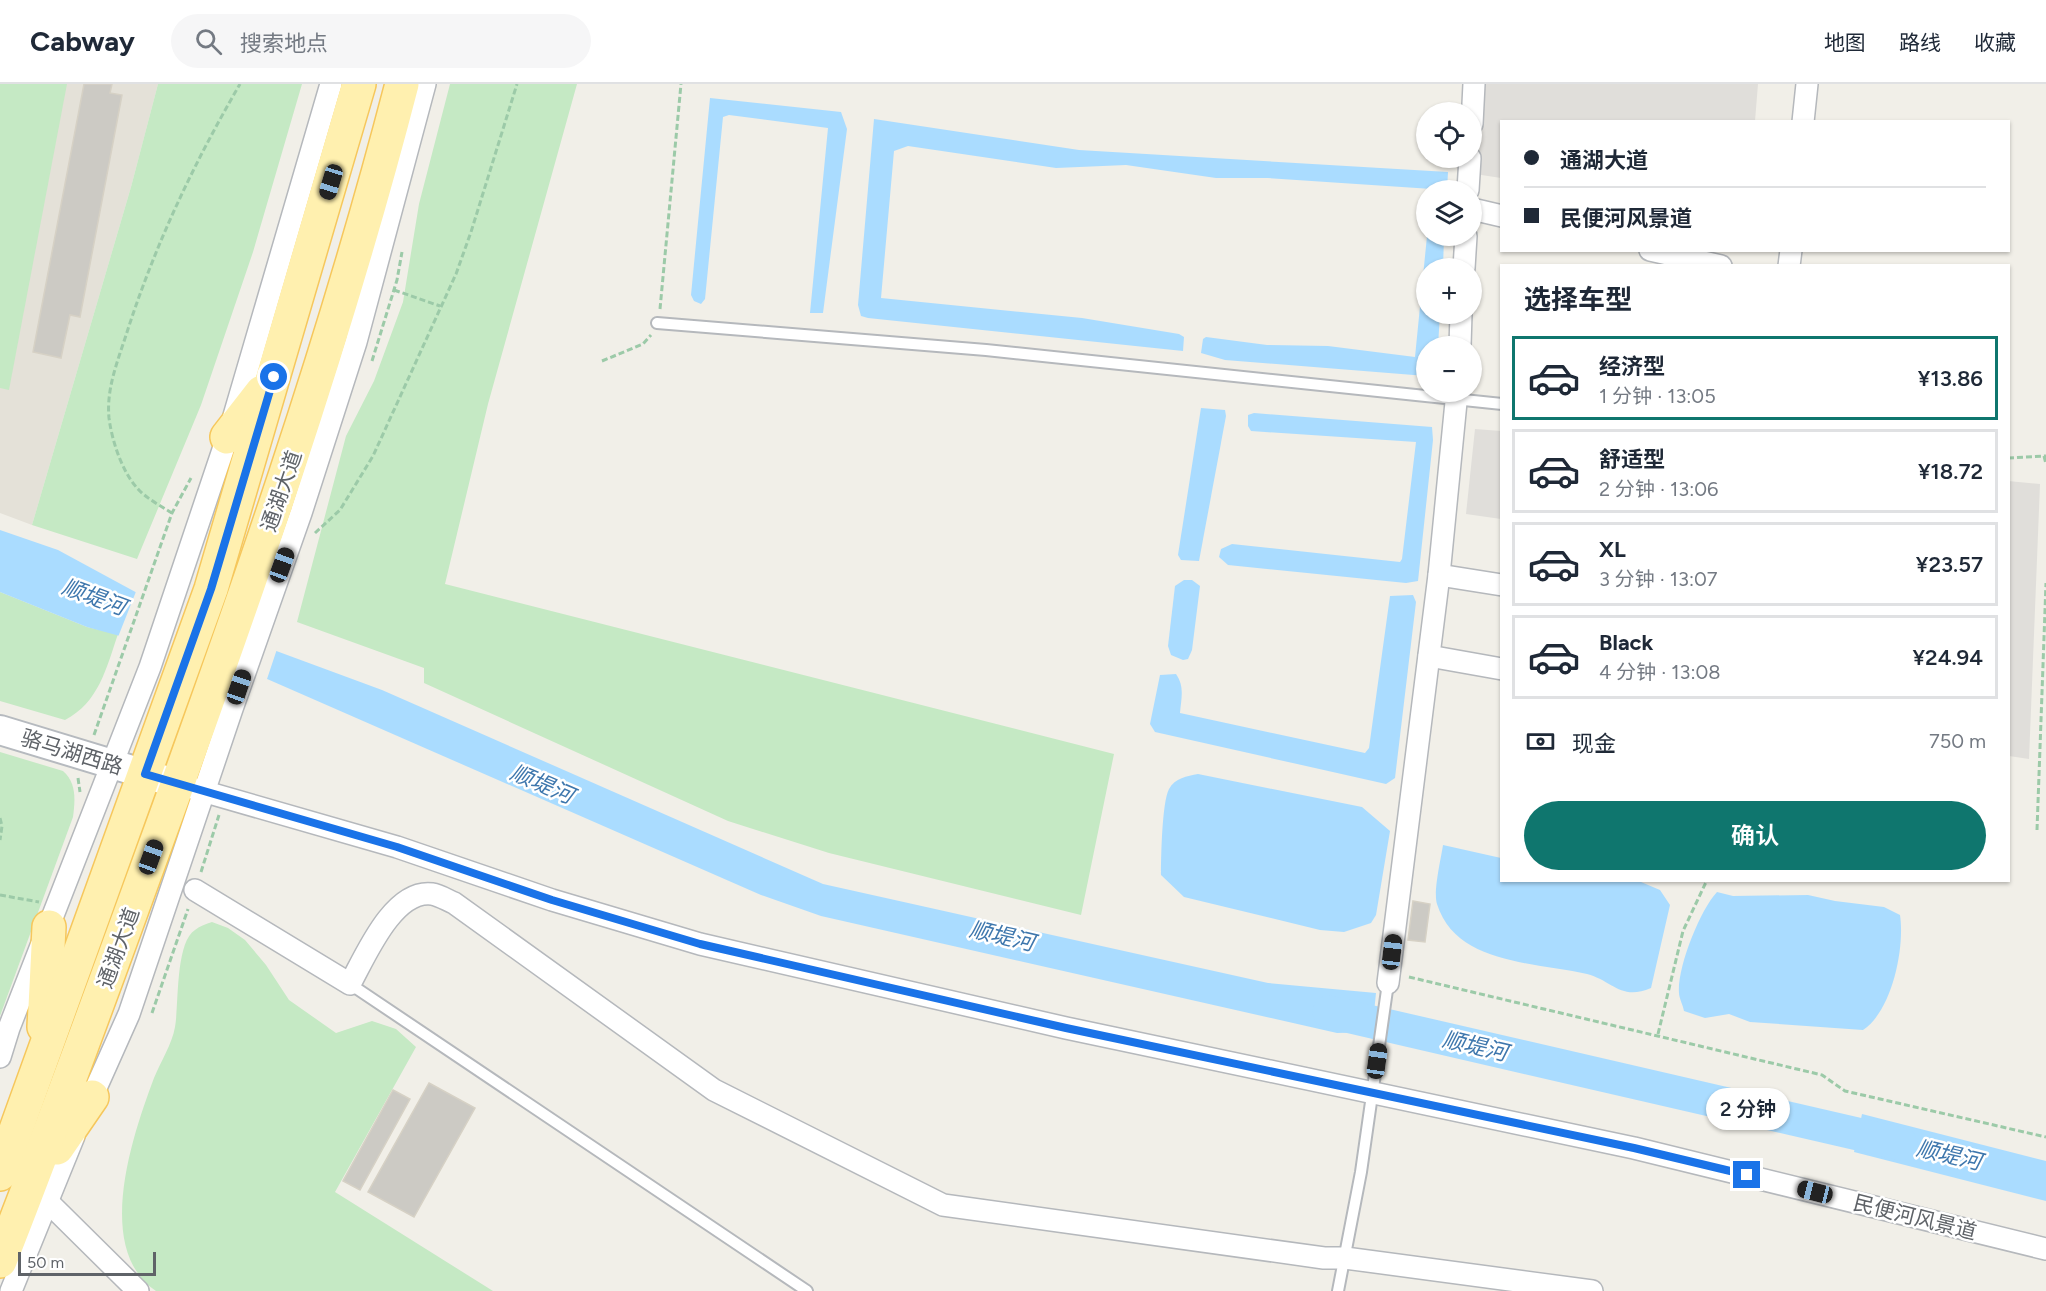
<!DOCTYPE html>
<html lang="zh">
<meta charset="utf-8">
<style>
:root{--surface:#fff;--page:#f6f6f7;--text:#1f2937;--muted:#747a83;--line:#e0e1e3;--accent:#0f766e}
body{margin:0;font-family:Figtree,"Noto Sans SC",sans-serif;background:var(--page);color:var(--text);height:100vh;display:flex;flex-direction:column;font-size:22px;white-space:nowrap}
*{box-sizing:border-box;margin:0}
p{font-size:20px;color:var(--muted)}
.icon{flex:none;width:33px;height:33px;fill:none;stroke:currentColor;stroke-width:2;stroke-linecap:round;stroke-linejoin:round}
.map{position:relative;flex:1;overflow:hidden}
.sheet{position:absolute;left:1500px;top:180px;width:510px;height:618px;display:flex;flex-direction:column;background:var(--surface);border-radius:0px;box-shadow:0 2px 4px #0004}
.sheet>*{flex:none}
.top-card{position:absolute;left:1500px;top:36px;width:510px;height:132px;border-radius:0px;box-shadow:0 2px 4px #0004;display:grid;align-content:center;height:132px;padding:0 24px;background:var(--surface)}
.controls{position:absolute;left:1416px;top:18px;display:grid;gap:12px}
.controls a{display:grid;place-items:center;width:66px;height:66px;border-radius:50%;background:var(--surface);box-shadow:0 2px 4px #0004;font-size:30px}
.scale{position:absolute;left:18px;bottom:15px;width:138px;box-sizing:border-box;padding-left:6px;border:3px solid #5f6368;border-top:0;font-size:16px;line-height:21px;white-space:nowrap;color:#5f6368;-webkit-text-stroke:4px #fff;paint-order:stroke}
.end{position:absolute;width:27px;height:27px;margin:-14px;border:8px solid #1a73e8;background:#fff;box-shadow:0 0 0 3px #fff}
.from{border-radius:50%}
.bubble{position:absolute;height:42px;border-radius:21px;background:var(--surface);box-shadow:0 2px 4px #0004;font-size:20px;font-weight:600;line-height:42px;text-align:center}
.car{position:absolute;width:18px;height:36px;margin:-18px -9px;border-radius:8px;box-shadow:0 0 4px 2px #0007;background:linear-gradient(#222 24%,#8ab4d8 0 40%,#222 0 76%,#8ab4d8 0 86%,#222 0)}
.top-card b{display:flex;align-items:center;gap:21px;height:57px;font-size:22px}
.top-card b+b{border-top:2px solid var(--line)}
.top-card i{width:15px;height:15px;background:var(--text)}
ul{padding:0;list-style:none}
li{display:flex;align-items:center;gap:18px;height:84px;margin:0 12px 9px;padding:0 12px;border:3px solid var(--line);border-radius:0px}
li div{flex:1}
li b{display:block;font-size:22px}
li em{font-style:normal;font-weight:600}
li.on{border-color:var(--accent)}
li>.icon{width:54px;height:54px;stroke-width:1.5}
h2{padding:0 24px;font-size:27px;line-height:72px}
.pay{display:flex;align-items:center;gap:15px;height:66px;padding:0 24px;font-size:22px}
.pay p{margin-inline-start:auto}
.cta{display:flex;gap:12px;margin-top:auto;padding:12px 24px}
.cta a{flex:1;height:69px;border-radius:36px;background:var(--accent);color:#fff;font-size:24px;font-weight:600;line-height:69px;text-align:center}
header{display:flex;align-items:center;gap:36px;box-sizing:border-box;height:84px;padding:0 30px;background:var(--surface);border-bottom:2px solid var(--line)}
header strong{font-size:28px}
nav{display:flex;gap:33px;margin-inline-start:auto;font-size:21px}
.search{width:420px;height:54px;background:var(--page);display:flex;align-items:center;gap:15px;box-sizing:border-box;padding:0 21px;border-radius:33px;color:var(--muted);font-size:22px}
.map>svg:first-child{display:block}
.industrial{fill:#e0deda}
.education{fill:#e4e1d8}
.green{fill:#c5e9c4}
.water{fill:#aadcff}
.pier{fill:#f1efe8}
.lines{fill:none;stroke-linecap:round;stroke-linejoin:round}
.river{stroke:#aadcff;stroke-width:33}
.building{fill:#cccac4;stroke:#d6d1c5;stroke-width:1.5}
.lane-casing{stroke:#b5b8bc;stroke-width:14}
.street-casing{stroke:#b5b8bc;stroke-width:24}
.secondary-casing{stroke:#b6babf;stroke-width:32}
.primary-casing{stroke:#f6c75c;stroke-width:36}
.path{stroke:#9ccaa8;stroke-width:3;stroke-dasharray:6 3;stroke-linecap:butt}
.lane{stroke:#fff;stroke-width:10}
.street{stroke:#fff;stroke-width:21}
.secondary{stroke:#fff;stroke-width:28}
.primary{stroke:#fff0af;stroke-width:33}
.route{stroke:#1a73e8;stroke-width:8}
.labels{text-anchor:middle;dominant-baseline:central;stroke-width:5;stroke-linejoin:round;paint-order:stroke}
.street-label{font-size:21px;fill:#5f6368;stroke:#fff}
.water-label{font-size:22px;font-style:italic;fill:#3e77ad;stroke:#fff}
</style>
<header>
<strong>Cabway</strong>
<div class="search"><svg class="icon" aria-label="search" viewBox="0 0 24 24"><circle cx="10" cy="10" r="6"/><path d="M15 15l6 6"/></svg>搜索地点</div>
<nav><a>地图</a><a>路线</a><a>收藏</a></nav>
</header>
<div class="map">
<svg width="2046" height="1207" viewBox="0 0 2046 1207">
<rect width="100%" height="100%" fill="#f1efe8"/>
<g class="industrial">
<polygon points="1480,0 1758,0 1755,37 1502,38 1501,94 1475,90"/>
<polygon points="1475,345 1501,347 1501,435 1466,430"/>
<polygon points="2008,397 2040,400 2029,675 2009,672"/>
</g>
<polygon class="education" points="0,0 158,0 131,103 32,441 0,429"/>
<g class="green">
<polygon points="0,0 67,0 9,306 0,304"/>
<polygon points="158,0 302,0 253,168 201,321 137,475 32,441 131,103"/>
<polygon points="450,0 577,0 488,320 445,500 1114,670 1081,831 829,769 728,737 424,599 424,584 297,538 346,352 374,297 403,218 419,120"/>
<path d="M 0,508 L 87,543 L 118,550 C 106,585 99,618 65,636 L 0,617 Z"/>
<path d="M 0,668 L 63,687 C 77,699 75,717 73,733 L 0,932 Z"/>
<path d="M 212,838 L 228,844 L 245,856 L 266,881 L 289,916 L 336,949 L 372,937 L 396,945 L 416,963 L 335,1108 L 493,1207 L 156,1207 C 93,1165 133,1050 154,994 C 161,977 172,960 175,943 C 179,921 175,859 195,846 C 200,842 206,840 212,838 Z"/>
</g>
<g class="water">
<polygon points="710,14 841,28 847,45 823,229 810,229 828,44 729,31 723,33 705,215 701,220 694,217 691,211"/>
<polygon points="874,35 1079,66 1448,88 1447,106 1268,94 1216,94 1126,81 1056,84 908,62 894,67 881,214 1082,234 1179,250 1184,253 1183,267 868,234 861,232 858,221"/>
<polygon points="1427,152 1444,152 1443,184 1426,184 1426,230 1440,230 1438,262 1426,262 1426,292 1225,276 1201,269 1203,255 1206,253 1267,261 1328,262 1415,273"/>
<polygon points="1201,324 1225,326 1226,332 1199,477 1181,476 1178,471"/>
<polygon points="1254,329 1432,343 1433,356 1418,497 1406,499 1228,481 1219,473 1221,465 1232,460 1400,478 1402,475 1416,358 1251,347 1248,342 1248,331"/>
<polygon points="0,446 58,466 176,530 382,606 823,800 1268,899 1376,909 1372,948 1337,949 821,832 761,811 251,588 87,543 0,508"/>
<polygon points="1184,496 1192,496 1200,502 1192,566 1188,575 1183,576 1171,571 1168,562 1175,502"/>
<path d="M 1413,511 L 1416,518 L 1395,694 L 1386,700 L 1155,648 L 1150,640 L 1160,591 L 1176,590 C 1185,603 1181,615 1180,629 L 1365,669 L 1369,664 L 1390,512 Z"/>
<path d="M 1198,690 L 1362,723 L 1390,747 L 1376,831 L 1371,839 L 1344,848 L 1320,846 L 1184,813 L 1161,791 C 1161,774 1162,718 1169,705 C 1175,694 1187,692 1198,690 Z"/>
<path d="M 1443,761 L 1501,774 L 1502,796 L 1641,798 L 1660,806 L 1670,821 L 1651,904 C 1621,917 1613,897 1587,890 C 1536,878 1456,881 1437,820 C 1433,808 1441,775 1443,761 Z"/>
<path d="M 1717,808 L 1733,812 L 1808,811 L 1835,817 L 1884,823 L 1900,831 C 1905,864 1892,927 1863,946 L 1750,938 L 1729,930 L 1705,934 L 1684,927 C 1683,921 1679,914 1679,909 C 1677,884 1700,826 1717,808 Z"/>
<polygon points="1862,1030 2046,1077 2046,1117 1854,1068"/>
</g>
<polygon class="pier" points="137,505 177,527 277,565 266,598 250,591 118,553"/>
<g class="lines">
<polyline class="river" points="1329,928 1901,1060"/>
</g>
<g class="building">
<polygon points="84,0 112,0 110,9 122,11 80,233 70,231 61,274 33,268"/>
<polygon points="1413,817 1430,820 1425,858 1408,856"/>
<polygon points="429,999 475,1024 414,1133 368,1108"/>
<polygon points="393,1006 410,1015 360,1106 343,1097"/>
</g>
<g class="lines">
<defs>
<g id="lane">
<polyline points="657,239 986,266 1502,320"/>
<polyline points="350,900 807,1207"/>
<polyline points="1338,1207 1361,1088 1388,899"/>
</g>
<g id="street">
<polyline points="1803,38 1807,0"/>
<polyline points="1472,40 1474,0"/>
<polyline points="1468,106 1470,74"/>
<polyline points="1472,125 1502,132"/>
<polyline points="1650,166 1721,182"/>
<polyline points="1789,182 1791,166"/>
<polyline points="1464,184 1466,152"/>
<polyline points="1460,262 1461,230"/>
<polyline points="1439,491 1502,501"/>
<polyline points="1429,572 1502,585"/>
<polyline points="178,700 397,763 552,816 700,860 1066,944 1634,1064 2046,1165"/>
<path d="M 195,806 L 350,900 C 365,873 393,805 432,810 C 439,811 447,816 454,819 L 714,1006 L 943,1121 L 1324,1174 L 1345,1174 L 1592,1207"/>
<polyline points="1388,899 1439,491 1457,308"/>
<polyline points="0,973 9,944 150,583 231,342 331,0"/>
<polyline points="87,1024 129,930 232,625 301,429 356,258 425,0"/>
<polyline points="49,1119 138,1207"/>
<polyline points="11,1207 74,1052"/>
</g>
<polyline id="secondary" points="0,646 178,700"/>
<g id="primary">
<polyline points="227,353 262,308"/>
<polyline points="44,943 49,843"/>
<polyline points="57,1064 92,1013"/>
<polyline points="0,1090 211,505 359,0"/>
<path d="M 0,1177 C 53,1043 102,908 151,773 C 244,518 334,263 402,0"/>
</g>
</defs>
<use href="#lane" class="lane-casing"/>
<use href="#street" class="street-casing"/>
<use href="#secondary" class="secondary-casing"/>
<use href="#primary" class="primary-casing"/>
<g class="path">
<polyline points="394,206 440,222"/>
<polyline points="660,225 681,0"/>
<polyline points="372,277 397,196 402,168"/>
<polyline points="602,277 643,260 651,251"/>
<polyline points="2044,372 2046,380"/>
<polyline points="2008,374 2046,372"/>
<path d="M 172,429 C 161,422 147,415 138,405 C 122,388 112,357 109,334 C 106,303 119,274 128,245 C 156,159 194,79 240,0"/>
<polyline points="315,449 340,426 373,372 456,190 471,148 517,0"/>
<polyline points="94,651 172,429 191,394"/>
<polyline points="78,694 80,708"/>
<polyline points="0,734 2,742 0,756"/>
<polyline points="2037,746 2046,499"/>
<polyline points="201,788 219,731"/>
<polyline points="0,811 39,818"/>
<polyline points="1409,893 1822,991 1845,1007 2046,1053"/>
<polyline points="152,929 188,825"/>
<polyline points="1658,950 1683,847 1707,796"/>
</g>
<use href="#lane" class="lane"/>
<use href="#street" class="street"/>
<use href="#secondary" class="secondary"/>
<use href="#primary" class="primary"/>
</g>
<g class="lines">
<polyline class="route" points="274,293 211,505 145,690 397,763 552,816 700,860 1066,944 1634,1064 1747,1091"/>
</g>
<g class="labels">
<g class="street-label">
<text transform="translate(281 407) rotate(-71)">通湖大道</text>
<text transform="translate(72 668) rotate(17)">骆马湖西路</text>
<text transform="translate(118 864) rotate(-70)">通湖大道</text>
<text transform="translate(1915 1133) rotate(14)">民便河风景道</text>
</g>
<g class="water-label">
<text transform="translate(94 513) rotate(20)">顺堤河</text>
<text transform="translate(542 700) rotate(23)">顺堤河</text>
<text transform="translate(1002 852) rotate(13)">顺堤河</text>
<text transform="translate(1475 962) rotate(13)">顺堤河</text>
<text transform="translate(1949 1071) rotate(13)">顺堤河</text>
</g>
</g>
</svg>
<div class="controls">
<a><svg class="icon" aria-label="locate" viewBox="0 0 24 24"><circle cx="12" cy="12" r="6"/><path d="M12 2v4M12 18v4M2 12h4M18 12h4"/></svg></a>
<a><svg class="icon" aria-label="layers" viewBox="0 0 24 24"><path d="M12 4l9 5-9 5-9-5zM3 14l9 5 9-5"/></svg></a>
<a>+</a>
<a>−</a>
</div>
<div class="scale">50 m</div>
<i class="end from" style="left:274px;top:293px"></i>
<i class="end" style="left:1747px;top:1091px"></i>
<div class="bubble" style="left:1706px;top:1004px;width:84px">2 分钟</div>
<i class="car" style="left:331px;top:98px;rotate:197deg"></i>
<i class="car" style="left:282px;top:481px;rotate:20deg"></i>
<i class="car" style="left:239px;top:603px;rotate:19deg"></i>
<i class="car" style="left:151px;top:773px;rotate:20deg"></i>
<i class="car" style="left:1392px;top:868px;rotate:7deg"></i>
<i class="car" style="left:1377px;top:977px;rotate:8deg"></i>
<i class="car" style="left:1815px;top:1108px;rotate:284deg"></i>
<div class="top-card">
<b><i class="from"></i>通湖大道</b>
<b><i></i>民便河风景道</b>
</div>
<section class="sheet">
<h2>选择车型</h2>
<ul>
<li class="on"><svg class="icon" aria-label="car" viewBox="0 0 24 24"><path d="M5 17H2v-5l4-1 3-4h7l3 4 3 1v5h-3M9 17h6M6 11h13"/><circle cx="7" cy="17" r="2"/><circle cx="17" cy="17" r="2"/></svg><div><b>经济型</b><p>1 分钟 · 13:05</p></div><em>¥13.86</em></li>
<li><svg class="icon" aria-label="car" viewBox="0 0 24 24"><path d="M5 17H2v-5l4-1 3-4h7l3 4 3 1v5h-3M9 17h6M6 11h13"/><circle cx="7" cy="17" r="2"/><circle cx="17" cy="17" r="2"/></svg><div><b>舒适型</b><p>2 分钟 · 13:06</p></div><em>¥18.72</em></li>
<li><svg class="icon" aria-label="car" viewBox="0 0 24 24"><path d="M5 17H2v-5l4-1 3-4h7l3 4 3 1v5h-3M9 17h6M6 11h13"/><circle cx="7" cy="17" r="2"/><circle cx="17" cy="17" r="2"/></svg><div><b>XL</b><p>3 分钟 · 13:07</p></div><em>¥23.57</em></li>
<li><svg class="icon" aria-label="car" viewBox="0 0 24 24"><path d="M5 17H2v-5l4-1 3-4h7l3 4 3 1v5h-3M9 17h6M6 11h13"/><circle cx="7" cy="17" r="2"/><circle cx="17" cy="17" r="2"/></svg><div><b>Black</b><p>4 分钟 · 13:08</p></div><em>¥24.94</em></li>
</ul>
<div class="pay"><svg class="icon" aria-label="cash" viewBox="0 0 24 24"><path d="M3 7h18v10H3z"/><circle cx="12" cy="12" r="2"/></svg>现金<p>750 m</p></div>
<div class="cta"><a>确认</a></div>
</section>
</div>
